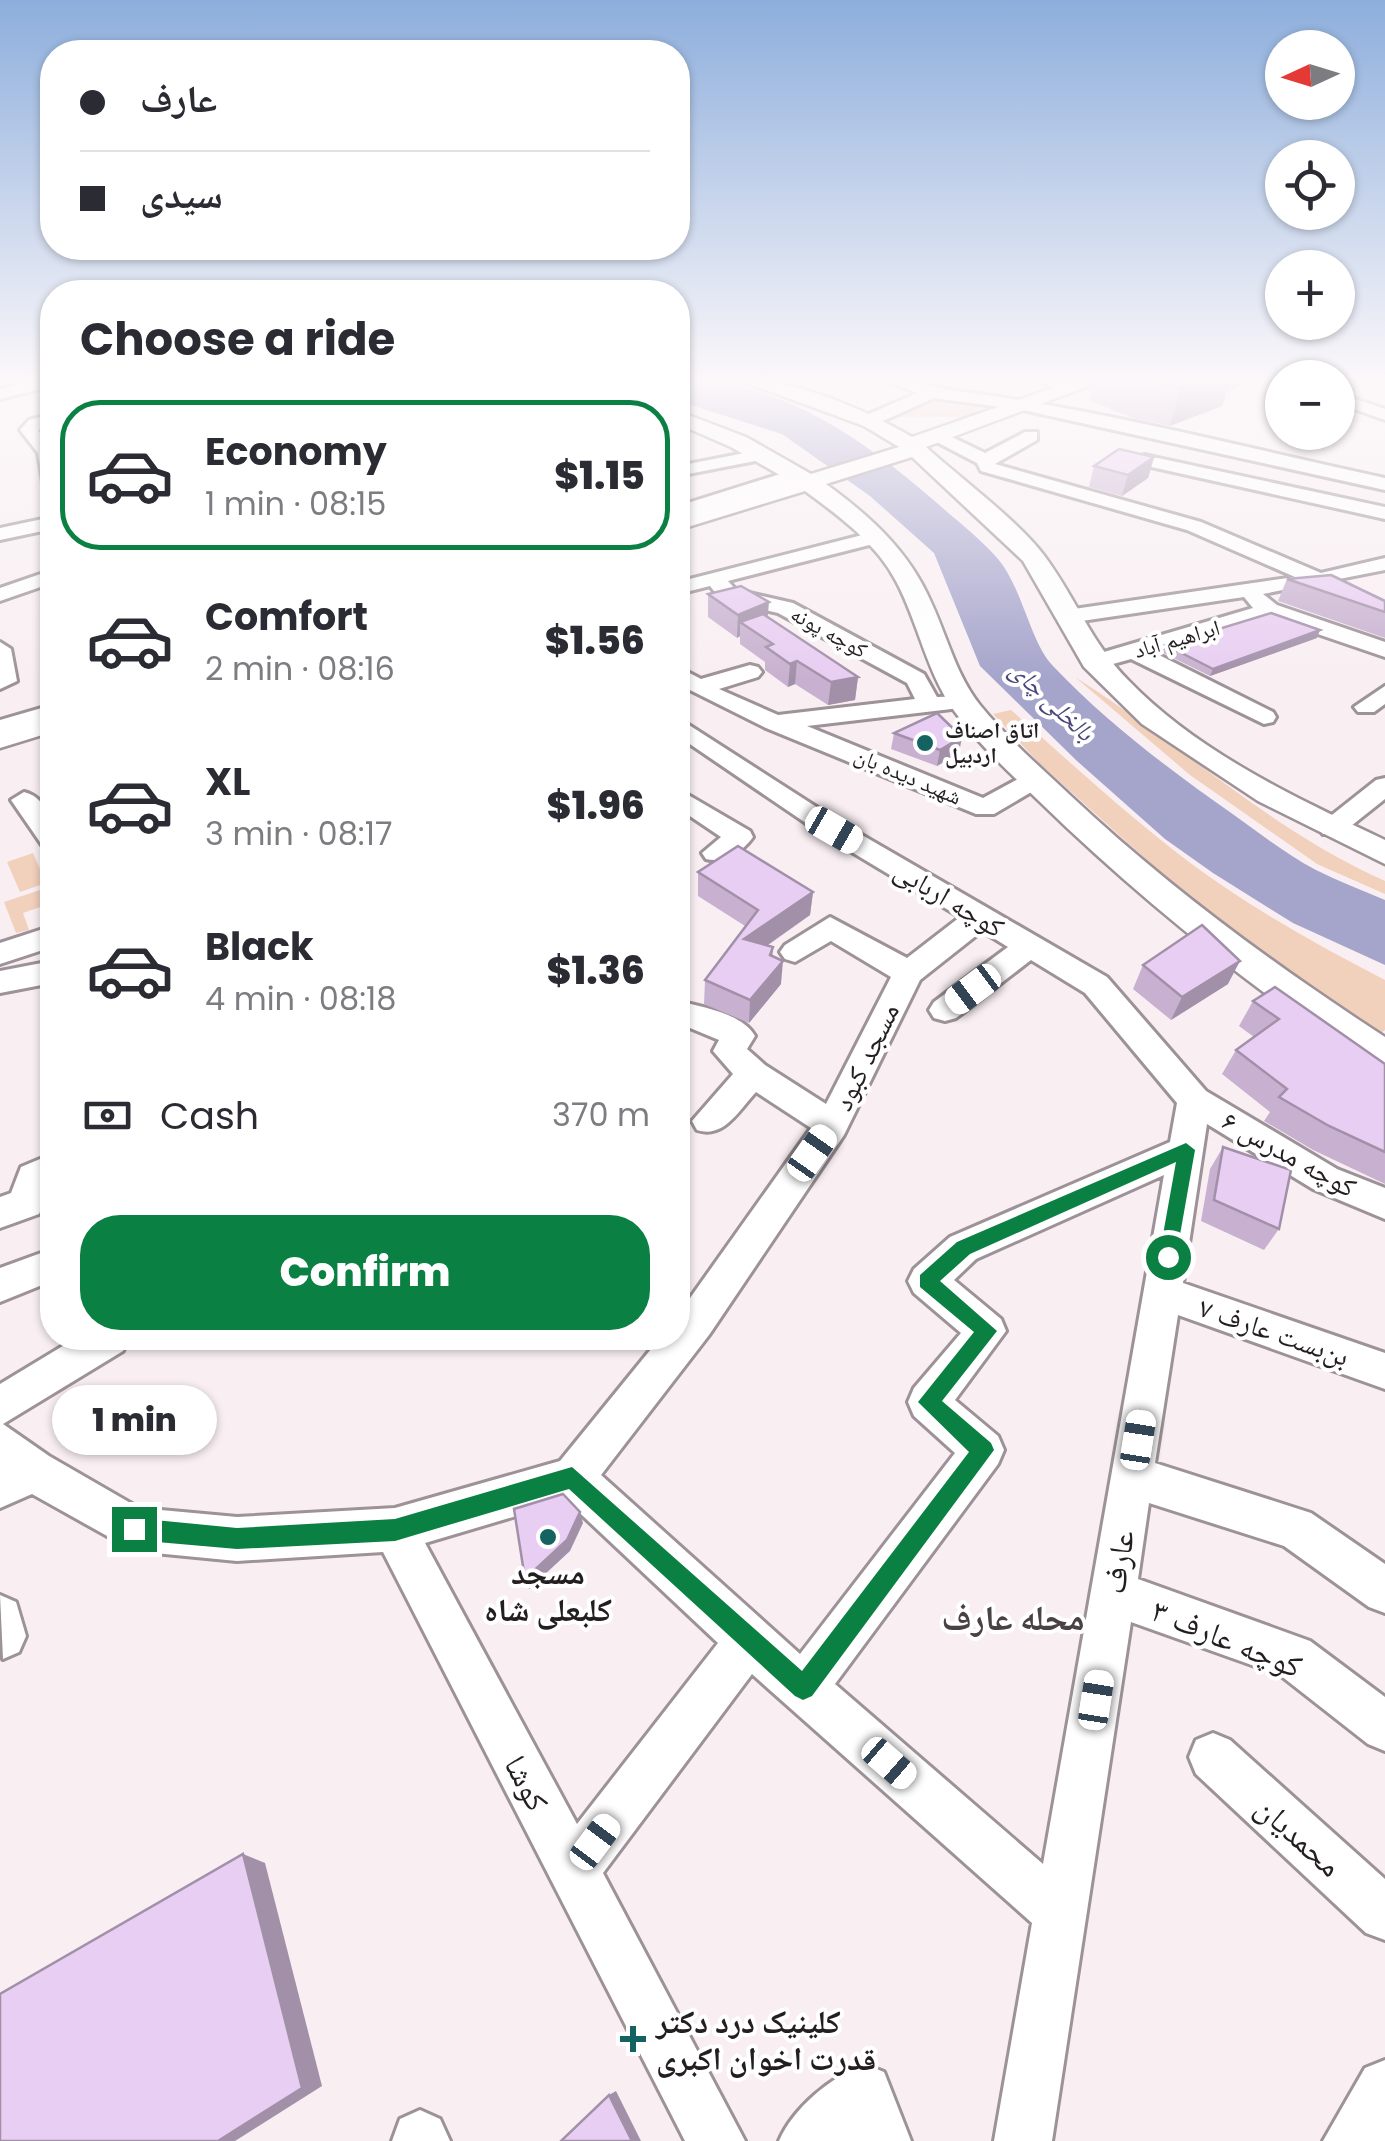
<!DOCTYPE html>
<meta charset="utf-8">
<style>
:root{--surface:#fff;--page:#f2f2f3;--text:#2b2b33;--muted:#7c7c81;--line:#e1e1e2;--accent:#0b8043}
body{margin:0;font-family:Poppins,"Noto Naskh Arabic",sans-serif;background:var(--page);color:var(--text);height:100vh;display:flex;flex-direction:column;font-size:38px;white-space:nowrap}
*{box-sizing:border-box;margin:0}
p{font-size:32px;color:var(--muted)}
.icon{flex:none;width:55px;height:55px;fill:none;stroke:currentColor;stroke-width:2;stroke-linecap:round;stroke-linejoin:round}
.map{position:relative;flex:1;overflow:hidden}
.details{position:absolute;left:40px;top:280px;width:650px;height:1070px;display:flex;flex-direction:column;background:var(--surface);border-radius:40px;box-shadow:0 2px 8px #0004}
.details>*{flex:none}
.hud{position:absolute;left:40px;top:40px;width:650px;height:220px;border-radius:40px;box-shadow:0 2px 8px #0004;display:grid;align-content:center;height:220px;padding:0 40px;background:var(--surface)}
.needle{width:65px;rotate:266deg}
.buttons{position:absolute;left:1265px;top:30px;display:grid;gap:20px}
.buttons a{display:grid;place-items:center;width:90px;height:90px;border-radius:50%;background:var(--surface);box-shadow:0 2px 8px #0004;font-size:50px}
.end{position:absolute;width:45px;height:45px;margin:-22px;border:12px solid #0b8043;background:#fff;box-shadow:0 0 0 5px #fff}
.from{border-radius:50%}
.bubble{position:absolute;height:70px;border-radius:35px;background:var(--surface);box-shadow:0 2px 8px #0004;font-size:32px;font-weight:800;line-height:70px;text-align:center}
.car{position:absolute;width:30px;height:60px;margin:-30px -15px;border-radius:12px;box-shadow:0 0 8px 2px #0007;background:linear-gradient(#fff 24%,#345 0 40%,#fff 0 76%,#345 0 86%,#fff 0)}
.hud b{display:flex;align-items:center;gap:35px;height:95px;font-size:38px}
.hud b+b{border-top:2px solid var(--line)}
.hud i{width:25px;height:25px;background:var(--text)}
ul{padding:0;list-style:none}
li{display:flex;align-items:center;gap:30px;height:150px;margin:0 20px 15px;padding:0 20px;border:5px solid transparent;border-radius:40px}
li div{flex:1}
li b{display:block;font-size:38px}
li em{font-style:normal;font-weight:800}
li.active{border-color:var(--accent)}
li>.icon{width:90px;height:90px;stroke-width:1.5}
h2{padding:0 40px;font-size:45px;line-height:120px}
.pay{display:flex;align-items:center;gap:25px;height:110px;padding:0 40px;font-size:38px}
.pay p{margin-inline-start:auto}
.cta{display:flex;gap:20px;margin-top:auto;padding:20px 40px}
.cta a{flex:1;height:115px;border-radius:40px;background:var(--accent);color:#fff;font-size:40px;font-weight:800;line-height:115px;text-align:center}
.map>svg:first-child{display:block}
.green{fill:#f1d0bc}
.water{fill:#a5a4cb}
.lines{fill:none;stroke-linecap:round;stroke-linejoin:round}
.minor-casing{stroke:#9c9297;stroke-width:6}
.major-casing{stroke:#9c9297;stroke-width:5}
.minor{fill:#fff;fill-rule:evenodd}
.major{fill:#fff;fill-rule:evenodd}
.wall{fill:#c8b1d0}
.shaded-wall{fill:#a290a9}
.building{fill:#e8cef2;stroke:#a290a9;stroke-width:2.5}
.route{fill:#0b8043}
.poi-dot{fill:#146360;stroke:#fff;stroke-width:4}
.labels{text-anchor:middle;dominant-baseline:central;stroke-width:8;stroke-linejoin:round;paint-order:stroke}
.far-street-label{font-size:22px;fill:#231f21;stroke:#fff}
.far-poi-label{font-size:22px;font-weight:bold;fill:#231f21;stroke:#fff;text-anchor:start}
.far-water-label{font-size:25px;font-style:italic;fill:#49467a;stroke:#fff}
.street-label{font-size:28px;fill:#231f21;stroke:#fff}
.near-street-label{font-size:32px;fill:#231f21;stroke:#fff}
.near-poi-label{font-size:32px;font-weight:bold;fill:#231f21;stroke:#fff}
.near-neighbourhood-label{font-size:35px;font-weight:bold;fill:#4a4145;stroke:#fff}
</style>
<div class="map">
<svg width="1385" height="2141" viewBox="0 0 1385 2141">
<rect width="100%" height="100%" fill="#f9eff3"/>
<g class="green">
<polygon points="930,400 996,406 965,417 896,417"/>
<path d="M 1075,677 C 1180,743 1270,830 1385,881 L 1385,894 L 1317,864 L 1190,775 Z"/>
<path d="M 1011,710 C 1071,763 1129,817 1193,865 C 1253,909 1319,946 1385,980 L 1385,1030 L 1381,1033 L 1241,937 L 1150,863 L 1039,763 L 993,714 Z"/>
<polygon points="33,853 46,883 20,892 7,862"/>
<polygon points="49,887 52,903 23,913 29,930 16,933 4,902"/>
</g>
<path class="water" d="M 678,379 C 779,379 863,439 937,503 C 957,521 981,539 998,559 C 1023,589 1030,642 1053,666 C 1107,723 1170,770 1234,815 C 1261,834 1287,855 1316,870 C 1338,881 1362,890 1385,900 L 1385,965 L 1293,923 L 1213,873 L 1165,839 L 1077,761 L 980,666 L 934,553 L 870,496 L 782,434 L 678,401 Z"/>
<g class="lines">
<defs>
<g id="minor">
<polygon points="41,379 52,379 52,386 0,399 0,389"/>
<path d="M 883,379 C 911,379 937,389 965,392 C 1106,411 1246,448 1385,478 L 1385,490 L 1023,410 L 934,398 L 874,425 L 862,425 L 862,417 L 917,393 Z"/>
<polygon points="1034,379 1057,379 1076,389 1068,394"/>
<polygon points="1338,393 1385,409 1385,420 1338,403"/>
<polygon points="52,414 52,424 38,430 52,448 52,488 43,482 38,453 20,430 29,420"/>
<polygon points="937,430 985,453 1025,432 1037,432 1037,440 995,464 1201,522 1321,573 1385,558 1385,570 1263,594 1277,605 1385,642 1385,657 1268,617 1153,652 1273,712 1276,717 1273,722 1264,724 1131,659 1095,669 1087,667 1084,662 1087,657 1253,608 1244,597 1068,623 1060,621 1057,616 1060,611 1295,577 1187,530 981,471 977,463 931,439 928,435"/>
<polygon points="765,449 774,454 771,458 678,476 678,466"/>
<polygon points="1144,455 1385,507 1385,519 1138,464 1135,460"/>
<polygon points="796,469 805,475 803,479 678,518 678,506"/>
<polygon points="52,517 52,529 0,540 0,528"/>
<polygon points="874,532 881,534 881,542 728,581 736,590 793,603 924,674 937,697 968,696 972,701 968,706 960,708 807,726 983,798 1027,774 1045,774 1049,779 1045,784 994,814 976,814 766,728 678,684 678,667 701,679 750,665 758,667 762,672 758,677 719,689 778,715 915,699 907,683 778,613 721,600 710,586 678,594 678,582"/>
<polygon points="52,570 52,583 0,601 0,588"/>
<polygon points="0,642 11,649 17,681 0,689"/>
<polygon points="1385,686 1385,704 1374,712 1358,712 1354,707"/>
<polygon points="52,705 52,720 0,735 0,720"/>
<path d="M 678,718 L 843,824 L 1107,977 L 1206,1091 L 1337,1169 L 1385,1188 L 1385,1219 L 1313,1189 L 1207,1124 L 1183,1283 L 1385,1353 L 1385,1389 L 1178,1315 L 1155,1463 L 1311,1513 L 1385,1564 L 1385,1613 L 1369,1607 L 1284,1546 L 1149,1503 L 1138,1579 L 1310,1641 L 1385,1697 L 1385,1751 L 1368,1744 L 1280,1675 L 1131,1622 L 1052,2141 L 994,2141 L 1032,1923 L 752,1674 L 603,1873 L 745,2141 L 685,2141 L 383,1552 L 237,1561 L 134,1551 L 32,1494 L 0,1508 L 0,1384 L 76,1338 L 128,1338 L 123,1351 L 3,1424 L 49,1456 L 139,1508 L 237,1517 L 395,1508 L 560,1461 L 660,1338 L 678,1338 L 678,1315 L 811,1128 L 756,1092 C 739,1110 724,1139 697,1130 L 692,1121 L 733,1074 L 713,1051 L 719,1040 L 678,1023 L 678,1001 C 701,1007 742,1013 755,1036 L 747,1049 L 765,1065 L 826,1104 L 891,977 L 831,941 L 795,962 L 785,959 L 780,952 L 785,945 L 830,917 L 907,958 L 960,917 L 825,836 L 678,736 ZM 982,931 L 1008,947 L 934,1002 L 929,1010 L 934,1018 L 945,1021 L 956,1018 L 1031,960 L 1085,993 L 1177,1103 L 1170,1142 L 950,1237 L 914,1269 L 908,1281 L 914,1293 L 961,1333 L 914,1388 L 908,1402 L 914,1416 L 955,1453 L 800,1654 L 601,1475 L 709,1335 L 844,1135 L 920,980 ZM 1164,1175 L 1043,1864 L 835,1684 L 998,1464 L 1004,1450 L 998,1436 L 955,1400 L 1006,1331 L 1001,1319 L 954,1280 L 976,1259 ZM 567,1501 L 718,1643 L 577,1824 L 425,1543 Z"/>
<polygon points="1385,778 1385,799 1341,834 1323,834 1319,828 1323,822 1376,780"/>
<path d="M 678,789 L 750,831 L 753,837 C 743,851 724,864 706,859 L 702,853 L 721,837 L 678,808 Z"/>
<path d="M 24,792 C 49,798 52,826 52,847 L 42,845 L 11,800 Z"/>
<polygon points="52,926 52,947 0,964 0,943"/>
<polygon points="52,961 52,983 0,993 0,971"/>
<polygon points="52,1154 52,1184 39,1214 0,1228 0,1197 11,1193 21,1167"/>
<polygon points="52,1249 52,1281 0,1302 0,1268"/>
<polygon points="0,1595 16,1602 26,1636 19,1652 3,1659"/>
<polygon points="1213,1733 1230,1740 1385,1879 1385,1940 1366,1933 1196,1774 1189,1757 1196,1740"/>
<polygon points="1385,2060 1385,2141 1323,2141 1365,2068"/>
<path d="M 864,2064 L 884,2072 L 911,2141 L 779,2141 C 793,2108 831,2077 864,2064 Z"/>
<polygon points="420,2110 440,2119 450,2141 392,2141 400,2119"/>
</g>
<g id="major">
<path d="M 736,379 C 795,379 862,408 912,437 L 1078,379 L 1107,379 L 926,447 C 959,477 1018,521 1043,554 C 1075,596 1091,643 1128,680 C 1197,752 1296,798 1385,840 L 1385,864 L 1258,801 L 1142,724 L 1084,667 L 1023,561 L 912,457 L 826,484 C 870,516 909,551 931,602 C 947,636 956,675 980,705 C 1007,738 1040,767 1071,796 C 1168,887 1274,965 1385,1037 L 1385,1072 C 1350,1061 1319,1032 1289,1011 C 1201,947 1117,877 1039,801 C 1010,773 979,745 955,712 C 926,672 919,624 896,581 C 876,543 839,516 805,491 L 678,530 L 678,515 L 790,481 L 731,447 L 678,424 L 678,411 L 746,437 L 811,474 L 899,447 L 864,426 Z"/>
<polygon points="52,713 52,732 0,748 0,729"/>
</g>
</defs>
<use href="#minor" class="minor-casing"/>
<use href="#major" class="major-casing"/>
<use href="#minor" class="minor"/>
<use href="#major" class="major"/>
</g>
<g class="wall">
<polygon points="1095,379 1248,379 1247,383 1227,392 1222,406 1170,426 1133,418 1090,401"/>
<polygon points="1154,457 1148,478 1122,496 1089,487 1094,466"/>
<polygon points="1287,579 1385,601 1385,638 1278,601"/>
<polygon points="708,594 768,617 858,677 855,700 828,705 795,684 788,687 765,670 765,662 740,644 740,636 737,638 708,617"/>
<polygon points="1317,638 1210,676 1163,653 1166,645"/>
<polygon points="894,733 959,753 937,766 891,749"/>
<polygon points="698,872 813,892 810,915 767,946 773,947 772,956 781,984 749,1023 704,1004 705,980 745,926 698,896"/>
<polygon points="1143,965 1228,984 1171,1020 1133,989"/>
<polygon points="1253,1001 1385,1064 1385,1184 1313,1150 1264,1121 1270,1112 1222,1074 1236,1050 1254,1037 1239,1026"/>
<polygon points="1223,1147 1279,1229 1264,1250 1201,1221 1210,1169"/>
</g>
<g class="shaded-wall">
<polygon points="1205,379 1248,379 1247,383 1227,392 1222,406 1170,426 1181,388"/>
<polygon points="1154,457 1148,478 1122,496 1128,475"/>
<polygon points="769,602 767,625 740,622 740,636 737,638 738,615"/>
<polygon points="1320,630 1317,638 1210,676 1213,669"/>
<polygon points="797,661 795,684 788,687 790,664"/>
<polygon points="858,677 855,700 828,705 831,682"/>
<polygon points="962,737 959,753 937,766 940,750"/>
<polygon points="813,892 810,915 743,962 744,939"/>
<polygon points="773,947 771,971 783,961 781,984 749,1023 750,1000"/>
<polygon points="1240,961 1228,984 1171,1020 1182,997"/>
<polygon points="580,1512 583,1523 570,1551 529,1589 525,1579"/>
<polygon points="243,1854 265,1863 322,2086 235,2141 218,2141"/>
<polygon points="616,2091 641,2141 632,2141 609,2095"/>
</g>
<g class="building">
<polygon points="1140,379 1205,379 1181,388"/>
<polygon points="1119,449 1154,457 1128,475 1094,466"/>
<polygon points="1331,575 1385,601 1385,612 1287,579"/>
<polygon points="741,586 769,602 738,615 708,594"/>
<polygon points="1271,613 1320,630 1213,669 1166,645"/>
<polygon points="763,614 858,677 831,682 797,661 790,664 766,647 773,644 740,622"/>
<polygon points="937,713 962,737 940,750 894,733"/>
<polygon points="738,846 813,892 744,939 773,947 770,955 783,961 750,1000 705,980 758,910 698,872"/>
<polygon points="1202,925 1240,961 1182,997 1143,965"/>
<polygon points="1275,987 1385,1064 1385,1152 1329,1126 1279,1097 1287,1089 1236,1050 1279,1019 1253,1001"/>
<polygon points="1223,1147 1291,1170 1279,1229 1214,1200"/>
<polygon points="563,1494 580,1512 567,1540 525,1579 514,1509"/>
<polygon points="243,1854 302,2088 218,2141 0,2141 0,1994"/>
<polygon points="609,2095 632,2141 561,2141"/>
</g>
<linearGradient id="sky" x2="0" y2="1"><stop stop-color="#8daedc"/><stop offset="0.56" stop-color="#fcf8fa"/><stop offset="1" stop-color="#fcf8fa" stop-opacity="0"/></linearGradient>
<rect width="1385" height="679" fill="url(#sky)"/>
<polygon class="route" points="1186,1143 1195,1150 1175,1263 1162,1263 1159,1257 1176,1162 970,1254 940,1281 997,1331 942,1401 991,1443 994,1450 812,1696 803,1700 795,1696 569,1489 395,1541 237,1549 134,1540 126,1536 123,1529 126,1521 134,1518 237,1528 395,1519 572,1467 802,1671 969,1452 918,1402 974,1332 920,1287 920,1275 957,1242"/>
<g class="poi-dot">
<circle cx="925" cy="743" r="10"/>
<circle cx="548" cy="1537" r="10"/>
<path d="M628 2024h10v10h10v10h-10v10h-10v-10h-10v-10h10z"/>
</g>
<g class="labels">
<g class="far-street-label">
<text transform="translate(829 632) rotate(29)">کوچه پونه</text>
<text transform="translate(1177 639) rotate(-16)">ابراهیم آباد</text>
<text transform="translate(908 776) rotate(23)">شهید دیده بان</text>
</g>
<g class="far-poi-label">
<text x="945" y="730">اتاق اصناف<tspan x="945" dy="25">اردبیل</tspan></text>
</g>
<g class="far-water-label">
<text transform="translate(1052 701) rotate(43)">بالخلی چای</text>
</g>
<g class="street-label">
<text transform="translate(949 899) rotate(31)">کوچه اربابی</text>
<text transform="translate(866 1057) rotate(-64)">مسجد کبود</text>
<text transform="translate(1289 1154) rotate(29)">کوچه مدرس ۶</text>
<text transform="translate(1274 1332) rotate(19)">بن‌بست عارف ۷</text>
</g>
<g class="near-street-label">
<text transform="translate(1118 1562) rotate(-81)">عارف</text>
<text transform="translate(1227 1638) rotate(22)">کوچه عارف ۳</text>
<text transform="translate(527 1783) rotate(62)">کوشا</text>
<text transform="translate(1299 1836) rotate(42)">محمدیان</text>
</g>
<g class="near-poi-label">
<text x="548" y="1572">مسجد<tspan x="548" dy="37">کلبعلی شاه</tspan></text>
<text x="656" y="2021" text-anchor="start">کلینیک درد دکتر<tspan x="656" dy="37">قدرت اخوان اکبری</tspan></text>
</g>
<g class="near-neighbourhood-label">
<text x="1013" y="1617">محله عارف</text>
</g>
</g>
</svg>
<div class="buttons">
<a><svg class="needle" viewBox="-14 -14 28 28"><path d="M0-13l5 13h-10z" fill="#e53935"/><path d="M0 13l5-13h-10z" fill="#7c7c81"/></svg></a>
<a><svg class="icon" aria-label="locate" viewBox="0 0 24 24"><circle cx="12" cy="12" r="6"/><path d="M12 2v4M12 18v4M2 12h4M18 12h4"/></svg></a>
<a>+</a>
<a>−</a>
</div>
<i class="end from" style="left:1168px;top:1257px"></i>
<i class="end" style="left:134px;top:1529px"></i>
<div class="bubble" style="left:52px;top:1385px;width:165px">1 min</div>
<i class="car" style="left:834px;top:830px;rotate:120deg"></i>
<i class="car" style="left:973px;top:989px;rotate:233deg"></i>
<i class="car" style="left:812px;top:1153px;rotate:35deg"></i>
<i class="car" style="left:1138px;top:1440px;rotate:9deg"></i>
<i class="car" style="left:1096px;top:1700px;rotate:9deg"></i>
<i class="car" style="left:889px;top:1763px;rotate:131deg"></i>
<i class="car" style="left:595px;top:1842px;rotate:37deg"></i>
<div class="hud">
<b><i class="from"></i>عارف</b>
<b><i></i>سیدی</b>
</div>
<section class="details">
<h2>Choose a ride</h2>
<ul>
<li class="active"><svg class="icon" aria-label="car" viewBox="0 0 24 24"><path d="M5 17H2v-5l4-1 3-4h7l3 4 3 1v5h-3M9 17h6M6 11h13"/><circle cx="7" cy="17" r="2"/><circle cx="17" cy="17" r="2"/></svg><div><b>Economy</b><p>1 min · 08:15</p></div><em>$1.15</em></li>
<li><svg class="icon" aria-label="car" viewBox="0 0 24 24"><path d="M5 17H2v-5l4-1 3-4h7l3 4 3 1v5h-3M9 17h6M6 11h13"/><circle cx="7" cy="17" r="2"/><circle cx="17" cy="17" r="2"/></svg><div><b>Comfort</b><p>2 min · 08:16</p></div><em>$1.56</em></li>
<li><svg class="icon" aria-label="car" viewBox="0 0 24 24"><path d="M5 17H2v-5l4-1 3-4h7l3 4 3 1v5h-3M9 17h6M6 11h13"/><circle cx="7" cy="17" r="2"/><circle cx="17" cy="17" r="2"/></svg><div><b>XL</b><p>3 min · 08:17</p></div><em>$1.96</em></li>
<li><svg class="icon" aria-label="car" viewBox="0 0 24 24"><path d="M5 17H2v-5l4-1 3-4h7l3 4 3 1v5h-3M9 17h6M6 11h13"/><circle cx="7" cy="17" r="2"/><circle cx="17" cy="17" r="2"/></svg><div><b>Black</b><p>4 min · 08:18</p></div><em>$1.36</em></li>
</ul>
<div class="pay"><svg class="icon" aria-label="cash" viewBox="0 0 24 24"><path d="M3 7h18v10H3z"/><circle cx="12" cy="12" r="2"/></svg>Cash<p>370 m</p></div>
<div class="cta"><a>Confirm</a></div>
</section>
</div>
